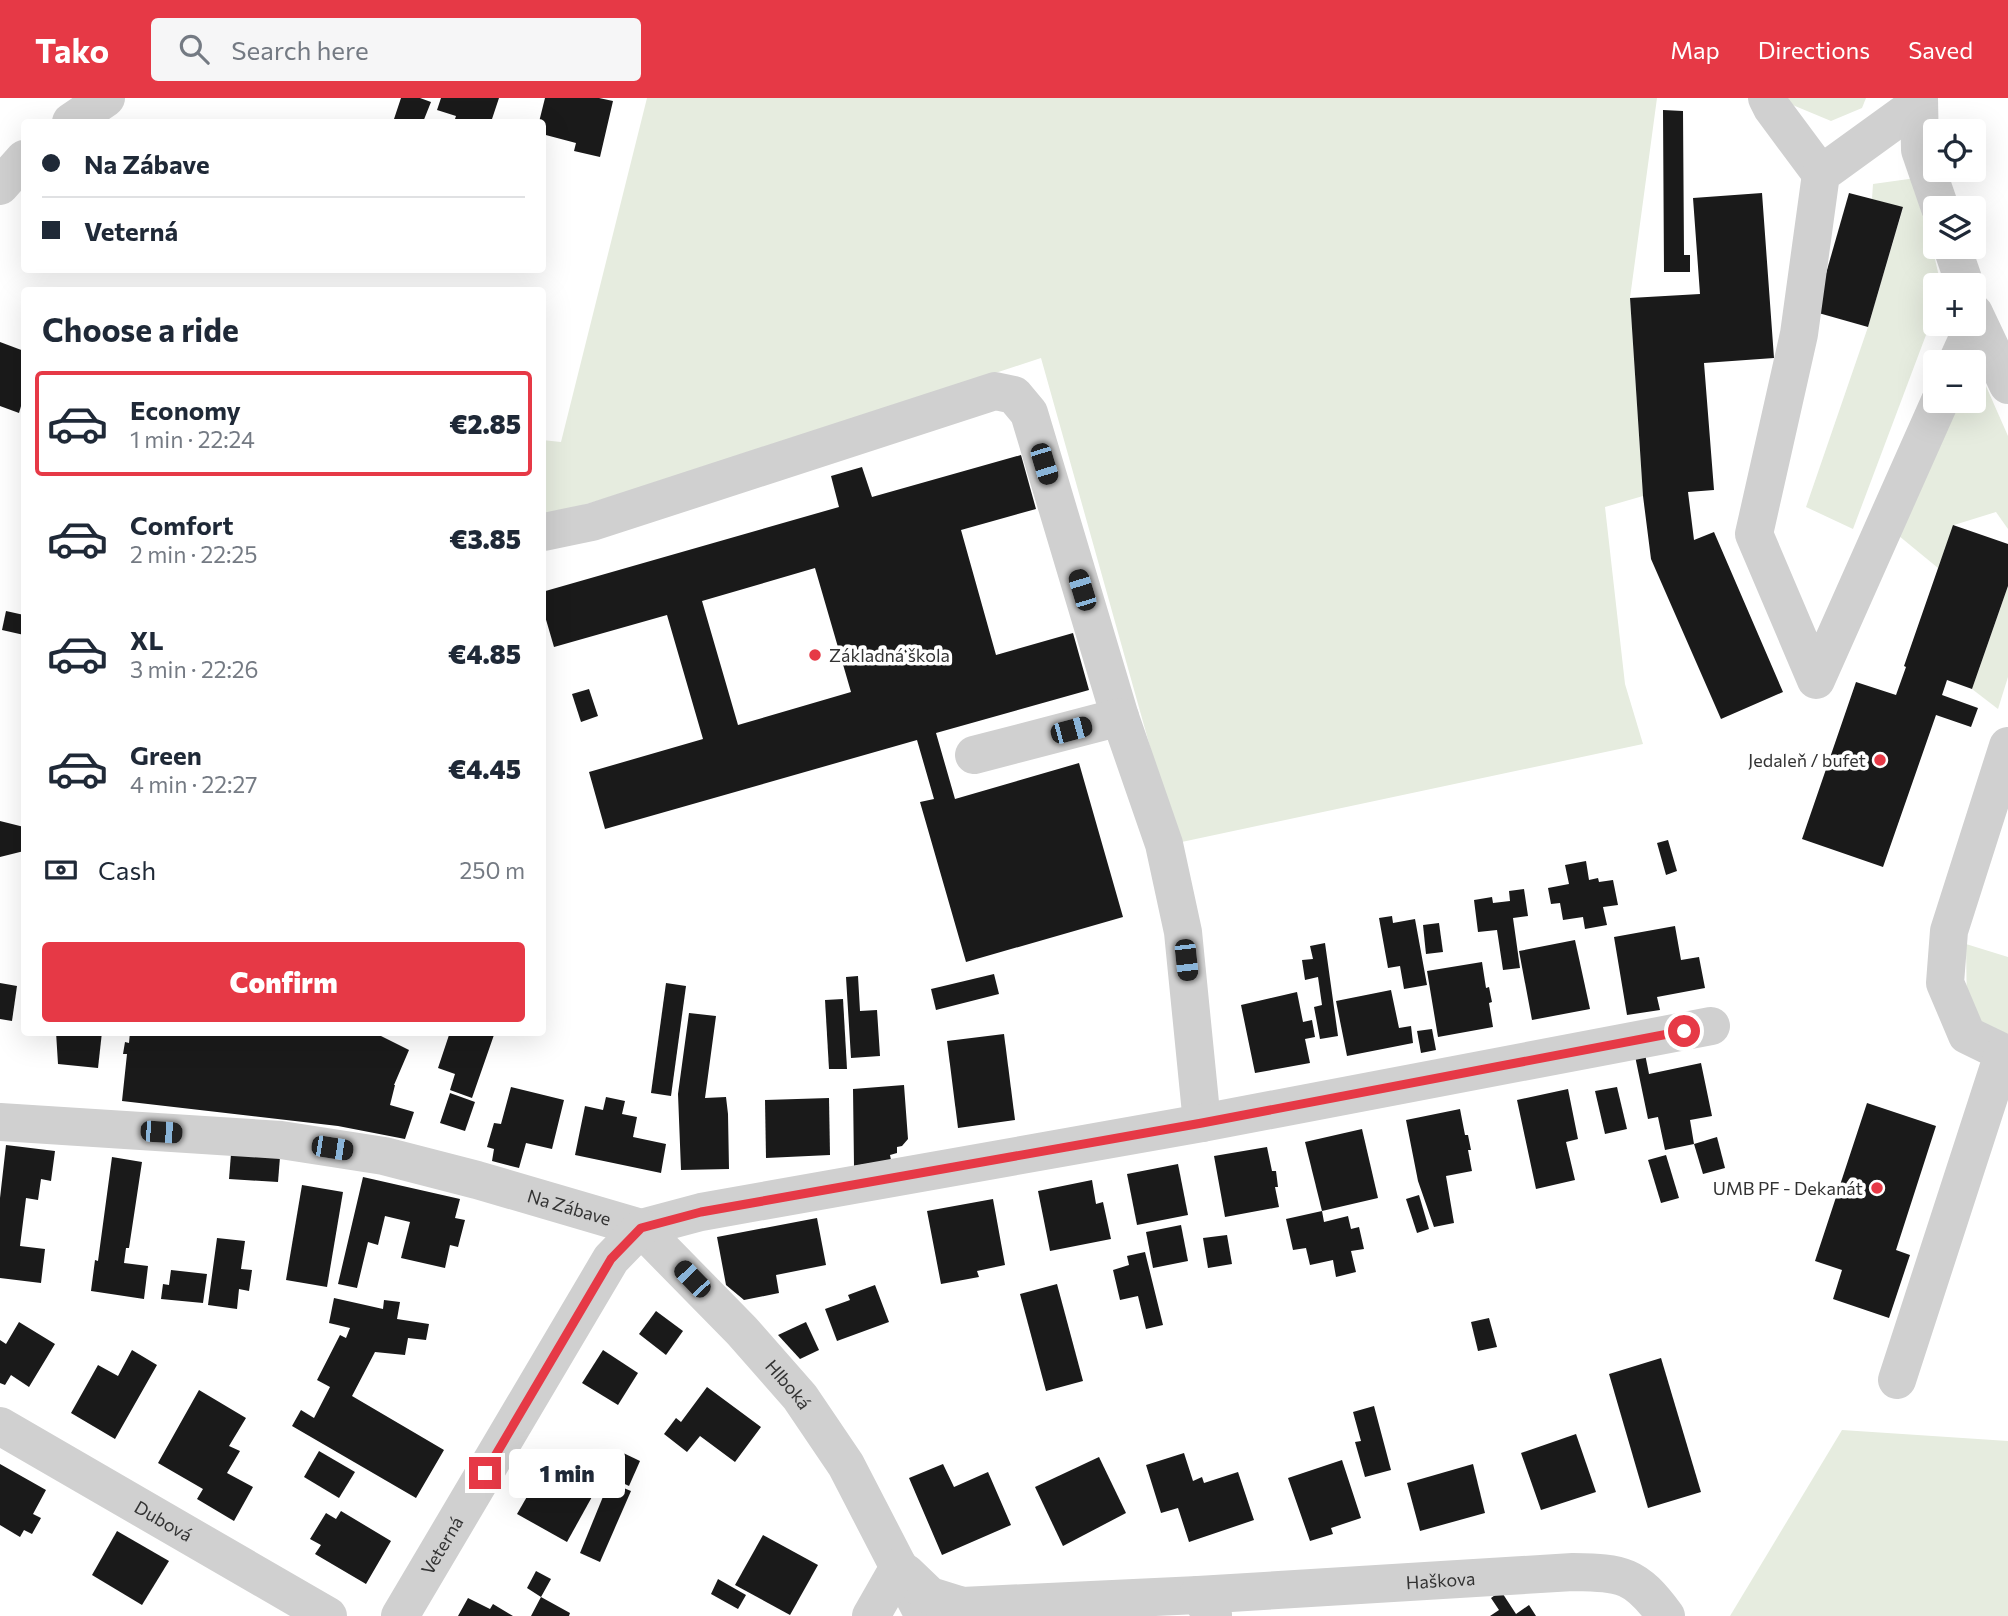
<!DOCTYPE html>
<meta charset="utf-8">
<style>
:root{--surface:#fff;--page:#f6f6f7;--text:#1f2937;--muted:#747a83;--line:#e0e1e3;--accent:#e63946}
body{margin:0;font-family:Commissioner,sans-serif;background:var(--page);color:var(--text);height:100vh;display:flex;flex-direction:column;font-size:26px;white-space:nowrap}
*{box-sizing:border-box;margin:0}
p{font-size:23px;color:var(--muted)}
.icon{flex:none;width:38px;height:38px;fill:none;stroke:currentColor;stroke-width:2;stroke-linecap:round;stroke-linejoin:round}
.map{position:relative;flex:1;overflow:hidden}
.sheet{position:absolute;left:21px;top:189px;width:525px;height:749px;display:flex;flex-direction:column;background:var(--surface);border-radius:7px;box-shadow:0 7px 28px #0002}
.sheet>*{flex:none}
.banner{position:absolute;left:21px;top:21px;width:525px;height:154px;border-radius:7px;box-shadow:0 7px 28px #0002;display:grid;align-content:center;height:154px;padding:0 21px;background:var(--surface)}
.buttons{position:absolute;left:1923px;top:21px;display:grid;gap:14px}
.buttons a{display:grid;place-items:center;width:63px;height:63px;border-radius:7px;background:var(--surface);box-shadow:0 7px 28px #0002;font-size:35px}
.end{position:absolute;width:32px;height:32px;margin:-16px;border:9px solid #e63946;background:#fff;box-shadow:0 0 0 4px #fff}
.from{border-radius:50%}
.bubble{position:absolute;height:49px;border-radius:7px;background:var(--surface);box-shadow:0 7px 28px #0002;font-size:23px;font-weight:800;line-height:49px;text-align:center}
.car{position:absolute;width:21px;height:42px;margin:-21px -10px;border-radius:9px;box-shadow:0 0 5px 2px #0007;background:linear-gradient(#222 24%,#8ab4d8 0 40%,#222 0 76%,#8ab4d8 0 86%,#222 0)}
.banner b{display:flex;align-items:center;gap:24px;height:66px;font-size:26px}
.banner b+b{border-top:2px solid var(--line)}
.banner i{width:18px;height:18px;background:var(--text)}
ul{padding:0;list-style:none}
li{display:flex;align-items:center;gap:21px;height:105px;margin:0 14px 10px;padding:0 7px;border:4px solid transparent;border-radius:7px}
li div{flex:1}
li b{display:block;font-size:26px}
li em{font-style:normal;font-weight:800}
li.selected{border-color:var(--accent)}
li>.icon{width:63px;height:63px;stroke-width:1.5}
h2{padding:0 21px;font-size:32px;line-height:84px}
.pay{display:flex;align-items:center;gap:18px;height:77px;padding:0 21px;font-size:26px}
.pay p{margin-inline-start:auto}
.cta{display:flex;gap:14px;margin-top:auto;padding:14px 21px}
.cta a{flex:1;height:80px;border-radius:7px;background:var(--accent);color:#fff;font-size:28px;font-weight:800;line-height:80px;text-align:center}
header{display:flex;align-items:center;gap:42px;box-sizing:border-box;height:98px;padding:0 35px;background:var(--accent);color:#fff}
header strong{font-size:33px}
nav{display:flex;gap:38px;margin-inline-start:auto;font-size:24px}
.search{width:490px;height:63px;background:var(--page);display:flex;align-items:center;gap:18px;box-sizing:border-box;padding:0 24px;border-radius:7px;color:var(--muted);font-size:26px}
.map>svg:first-child{display:block}
.green{fill:#e6ecdf}
.building{fill:#1a1a1a;fill-rule:evenodd}
.lines{fill:none;stroke-linecap:round;stroke-linejoin:round}
.minor{stroke:#d0d0d0;stroke-width:38}
.route{stroke:#e63946;stroke-width:9}
.poi-dot{fill:#e63946;stroke:#fff;stroke-width:2.5}
.labels{text-anchor:middle;dominant-baseline:central;stroke-width:7;stroke-linejoin:round;paint-order:stroke}
.poi-label{font-size:18px;fill:#333;stroke:#fff;text-anchor:end}
.street-label{font-size:18px;fill:#333;stroke:#fff}
</style>
<header>
<strong>Tako</strong>
<div class="search"><svg class="icon" aria-label="search" viewBox="0 0 24 24"><circle cx="10" cy="10" r="6"/><path d="M15 15l6 6"/></svg>Search here</div>
<nav><a>Map</a><a>Directions</a><a>Saved</a></nav>
</header>
<div class="map">
<svg width="2008" height="1518" viewBox="0 0 2008 1518">
<rect width="100%" height="100%" fill="#fff"/>
<g class="green">
<polygon points="647,0 1657,0 1630,200 1643,398 1605,409 1625,586 1643,646 1177,745 1041,260 714,368 543,419 542,342 561,344"/>
<polygon points="1783,0 1866,0 1862,10 1831,23 1783,3"/>
<polygon points="1916,80 1941,187 1936,187 1935,213 1853,431 1806,409 1868,229 1903,110 1872,101 1873,86"/>
<polygon points="1982,279 2008,338 2008,431 1996,414 1954,427 1938,470 1893,433 1951,303 1974,303 1974,280"/>
<polygon points="2008,488 2008,579 1998,611 1972,591"/>
<polygon points="1966,846 2008,859 2008,938 1967,917"/>
<polygon points="1842,1332 2008,1343 2008,1518 1730,1518"/>
</g>
<g class="building">
<polygon points="401,0 420,0 431,4 423,24 393,24"/>
<polygon points="441,0 499,0 491,24 454,24 456,18 437,12"/>
<polygon points="545,0 599,0 613,3 600,59 574,53 576,45 542,36 542,24 539,24"/>
<polygon points="1663,12 1683,13 1684,157 1690,157 1690,174 1664,174"/>
<polygon points="1762,95 1774,260 1704,265 1714,392 1688,394 1694,442 1714,434 1783,594 1721,621 1651,461 1643,398 1630,200 1700,196 1693,100"/>
<polygon points="1849,95 1903,109 1868,229 1815,214"/>
<polygon points="0,244 24,253 24,298 19,315 0,308"/>
<path d="M 1021,357 L 1036,411 L 961,432 L 996,557 L 1073,535 L 1089,592 L 936,635 L 955,701 L 1079,665 L 1123,819 L 966,864 L 920,704 L 934,701 L 917,642 L 605,731 L 589,674 L 703,641 L 667,517 L 554,549 L 542,508 L 542,494 L 839,409 L 831,378 L 862,369 L 872,399 ZM 815,470 L 851,594 L 738,627 L 702,503 Z"/>
<polygon points="1953,427 2008,446 2008,488 1972,591 1947,582 1942,597 1978,610 1971,629 1936,617 1883,769 1802,741 1856,584 1896,597 1906,569 1904,568"/>
<polygon points="6,513 24,517 24,537 2,532"/>
<polygon points="589,591 598,618 581,624 572,596"/>
<polygon points="0,723 24,729 24,753 0,759"/>
<polygon points="1668,742 1677,773 1666,777 1657,745"/>
<polygon points="1586,763 1589,782 1598,780 1599,784 1613,782 1618,807 1603,809 1607,827 1585,831 1583,819 1563,822 1560,805 1551,806 1548,790 1569,786 1565,767"/>
<polygon points="1524,791 1528,818 1513,820 1520,870 1503,872 1497,832 1478,834 1474,802 1492,799 1493,805 1510,803 1509,793"/>
<polygon points="1392,818 1393,825 1415,821 1427,887 1404,891 1400,868 1388,870 1379,820"/>
<polygon points="1439,825 1443,854 1426,856 1423,827"/>
<polygon points="1675,828 1681,862 1699,859 1705,890 1657,899 1660,912 1627,917 1614,839"/>
<polygon points="1575,842 1590,911 1532,922 1519,853"/>
<polygon points="1325,845 1338,938 1320,941 1314,909 1322,907 1318,879 1305,882 1302,862 1313,861 1310,848"/>
<polygon points="1482,864 1486,890 1489,889 1492,904 1489,905 1493,929 1438,939 1427,873"/>
<polygon points="994,876 999,896 936,912 931,891"/>
<polygon points="858,878 860,913 877,912 880,958 851,960 846,879"/>
<polygon points="0,885 17,888 12,923 0,921"/>
<polygon points="666,885 686,888 671,998 651,995"/>
<polygon points="1391,892 1399,930 1411,928 1413,945 1347,958 1336,903"/>
<polygon points="1297,894 1303,924 1312,922 1315,939 1305,941 1310,965 1255,975 1241,907"/>
<polygon points="843,901 847,971 829,971 825,902"/>
<polygon points="689,915 716,918 705,1000 726,999 728,1016 729,1071 681,1072 678,996"/>
<polygon points="1432,931 1436,952 1421,955 1417,933"/>
<polygon points="56,934 102,934 98,970 58,966"/>
<polygon points="130,934 373,934 409,952 394,987 395,987 390,1007 414,1014 405,1041 338,1028 122,1003 127,956 123,956 125,944 129,945"/>
<polygon points="450,934 495,934 472,1000 450,992 455,976 438,970"/>
<polygon points="1004,936 1015,1022 958,1030 947,943"/>
<polygon points="1645,956 1649,976 1701,965 1712,1018 1690,1022 1694,1046 1665,1052 1658,1019 1648,1021 1635,958"/>
<polygon points="904,987 908,1041 902,1048 897,1049 897,1055 890,1057 891,1062 854,1068 853,991"/>
<polygon points="511,989 564,1002 552,1051 526,1045 519,1070 492,1063 494,1051 487,1049 494,1025 501,1026"/>
<polygon points="1617,989 1627,1031 1605,1036 1595,993"/>
<polygon points="1568,991 1578,1041 1566,1044 1575,1082 1536,1091 1517,1002"/>
<polygon points="450,995 475,1004 465,1033 440,1025"/>
<polygon points="606,999 625,1003 622,1016 637,1019 633,1039 666,1046 661,1075 575,1057 585,1008 603,1012"/>
<polygon points="829,1000 830,1057 766,1060 765,1002"/>
<polygon points="1867,1005 1936,1028 1896,1152 1910,1157 1889,1220 1833,1201 1842,1172 1815,1163"/>
<polygon points="1460,1011 1465,1037 1468,1037 1471,1052 1468,1052 1472,1073 1446,1078 1454,1125 1434,1129 1418,1083 1406,1022"/>
<polygon points="1362,1031 1378,1100 1322,1113 1305,1044"/>
<polygon points="1717,1039 1725,1070 1703,1076 1694,1046"/>
<polygon points="6,1047 55,1053 51,1083 41,1081 38,1102 26,1100 20,1148 45,1151 41,1185 0,1180 0,1100"/>
<polygon points="1267,1049 1272,1073 1276,1073 1278,1089 1275,1089 1279,1109 1225,1119 1214,1058"/>
<polygon points="231,1056 280,1059 278,1084 229,1081"/>
<polygon points="1666,1057 1679,1100 1661,1105 1648,1062"/>
<polygon points="112,1059 142,1064 129,1150 126,1150 124,1165 148,1168 144,1201 91,1193 95,1162 98,1163"/>
<polygon points="1178,1066 1188,1117 1137,1127 1127,1076"/>
<polygon points="363,1079 460,1101 455,1120 465,1122 458,1149 450,1147 445,1170 401,1160 410,1124 385,1118 378,1147 368,1144 357,1190 338,1186"/>
<polygon points="1092,1082 1096,1106 1103,1104 1111,1141 1050,1153 1038,1093"/>
<polygon points="302,1087 343,1094 327,1189 286,1182"/>
<polygon points="1419,1097 1429,1131 1417,1135 1406,1101"/>
<polygon points="993,1101 1005,1167 977,1173 979,1179 941,1186 927,1113"/>
<polygon points="1322,1113 1324,1124 1348,1118 1351,1131 1359,1129 1364,1151 1351,1153 1356,1174 1336,1179 1333,1162 1310,1167 1306,1150 1293,1152 1286,1121"/>
<polygon points="817,1120 826,1167 776,1177 779,1195 744,1202 726,1187 717,1139"/>
<polygon points="1181,1127 1188,1163 1153,1170 1146,1134"/>
<polygon points="1227,1137 1232,1166 1208,1170 1203,1140"/>
<polygon points="217,1140 245,1143 241,1171 252,1172 249,1193 239,1191 237,1211 208,1207"/>
<polygon points="1145,1154 1163,1227 1146,1231 1138,1198 1120,1202 1113,1172 1129,1167 1127,1158"/>
<polygon points="171,1172 207,1176 203,1205 161,1201 163,1186 169,1187"/>
<polygon points="1057,1186 1083,1283 1046,1293 1020,1196"/>
<polygon points="875,1187 889,1224 837,1243 825,1211 850,1202 848,1197"/>
<polygon points="334,1200 383,1211 384,1202 400,1204 397,1221 429,1226 426,1242 408,1240 405,1257 375,1254 352,1298 444,1352 416,1400 292,1328 301,1312 314,1320 330,1289 317,1282 340,1237 346,1240 350,1230 329,1225"/>
<polygon points="656,1213 683,1233 666,1257 639,1236"/>
<polygon points="1489,1220 1497,1249 1478,1253 1471,1224"/>
<polygon points="19,1224 55,1246 29,1289 11,1277 5,1287 0,1285 0,1242 6,1246"/>
<polygon points="806,1224 819,1252 800,1261 778,1237"/>
<polygon points="132,1252 157,1267 115,1341 71,1315 98,1267 118,1278"/>
<polygon points="603,1252 638,1275 618,1307 582,1285"/>
<polygon points="1661,1260 1701,1394 1648,1410 1609,1276"/>
<polygon points="707,1289 761,1329 735,1364 700,1338 687,1354 664,1336 676,1320 681,1324"/>
<polygon points="199,1292 246,1320 229,1348 240,1353 227,1375 253,1389 234,1423 197,1401 203,1391 158,1365"/>
<polygon points="1374,1308 1391,1372 1365,1379 1355,1344 1361,1343 1353,1314"/>
<polygon points="1576,1336 1596,1394 1541,1412 1521,1355"/>
<polygon points="617,1352 640,1363 629,1388 606,1377"/>
<polygon points="319,1353 355,1374 339,1400 304,1379"/>
<polygon points="1184,1355 1193,1383 1202,1379 1204,1385 1238,1374 1254,1422 1189,1444 1178,1410 1161,1415 1146,1367"/>
<polygon points="1099,1359 1126,1415 1063,1448 1035,1389"/>
<polygon points="1342,1362 1361,1420 1331,1430 1333,1436 1310,1443 1288,1380"/>
<polygon points="0,1366 46,1392 33,1416 41,1420 32,1436 24,1432 20,1439 0,1427"/>
<polygon points="943,1366 954,1389 988,1374 1011,1427 942,1457 909,1380"/>
<polygon points="1473,1366 1485,1415 1420,1433 1407,1385"/>
<polygon points="544,1369 593,1397 567,1444 517,1416"/>
<polygon points="609,1384 631,1393 600,1464 580,1455"/>
<polygon points="341,1413 391,1443 366,1486 315,1456 321,1447 310,1441 326,1415 336,1421"/>
<polygon points="117,1433 169,1463 142,1507 92,1477"/>
<polygon points="763,1437 818,1467 790,1517 735,1487"/>
<polygon points="536,1473 551,1481 541,1499 570,1515 569,1518 531,1518 541,1499 527,1490"/>
<polygon points="718,1481 746,1497 738,1511 711,1496"/>
<polygon points="1501,1493 1516,1516 1529,1507 1536,1518 1490,1518 1499,1512 1491,1500"/>
<polygon points="468,1500 490,1511 493,1506 513,1518 458,1518"/>
</g>
<g class="lines">
<g class="minor">
<polyline points="1767,0 1772,10 1821,76"/>
<polyline points="1919,0 1920,52 1940,110"/>
<polyline points="1919,5 1821,76 1799,236 1754,436 1816,582 1940,303"/>
<polyline points="71,24 106,0"/>
<polyline points="0,88 24,61"/>
<polyline points="1952,149 1965,187"/>
<polyline points="1974,215 2008,287"/>
<polyline points="1957,264 1976,222"/>
<polyline points="544,434 592,424 995,293 1014,297 1029,315 1120,619"/>
<polyline points="2008,648 1949,833 1945,885 1967,937 2008,957"/>
<polyline points="974,657 1120,619 1164,746 1183,834 1202,1025"/>
<path id="s1" d="M 0,1024 L 281,1042 L 384,1058 L 477,1082 L 641,1130 L 701,1114 L 1202,1025 L 1711,928"/>
<path id="s2" d="M 641,1130 L 742,1233 L 800,1299 L 846,1367 L 924,1518"/>
<polyline points="1897,1282 2003,956"/>
<path id="s3" d="M 0,1328 L 328,1518"/>
<polyline points="906,1475 930,1498 962,1508 1198,1497 1213,1517"/>
<path id="s4" d="M 1198,1497 L 1573,1474 C 1623,1475 1635,1476 1666,1518"/>
<path id="s5" d="M 400,1518 L 611,1161 L 641,1130"/>
<polyline points="871,1518 899,1469"/>
</g>
</g>
<g class="lines">
<polyline class="route" points="485,1375 611,1161 641,1130 701,1114 1202,1025 1684,933"/>
</g>
<g class="poi-dot">
<circle cx="815" cy="557" r="7"/>
<circle cx="1880" cy="662" r="7"/>
<circle cx="1877" cy="1090" r="7"/>
</g>
<g class="labels">
<g class="poi-label">
<text x="829" y="557" text-anchor="start">Základná škola</text>
<text x="1866" y="662">Jedaleň / bufet</text>
<text x="1863" y="1090">UMB PF - Dekanát</text>
</g>
<g class="street-label">
<text stroke="none"><textPath href="#s1" startOffset="578">Na Zábave</textPath></text>
<text stroke="none"><textPath href="#s2" startOffset="215">Hlboká</textPath></text>
<text stroke="none"><textPath href="#s3" startOffset="189">Dubová</textPath></text>
<text stroke="none"><textPath href="#s5" startOffset="82">Veterná</textPath></text>
<text stroke="none"><textPath href="#s4" startOffset="243">Haškova</textPath></text>
</g>
</g>
</svg>
<div class="buttons">
<a><svg class="icon" aria-label="locate" viewBox="0 0 24 24"><circle cx="12" cy="12" r="6"/><path d="M12 2v4M12 18v4M2 12h4M18 12h4"/></svg></a>
<a><svg class="icon" aria-label="layers" viewBox="0 0 24 24"><path d="M12 4l9 5-9 5-9-5zM3 14l9 5 9-5"/></svg></a>
<a>+</a>
<a>−</a>
</div>
<i class="end from" style="left:1684px;top:933px"></i>
<i class="end" style="left:485px;top:1375px"></i>
<div class="bubble" style="left:509px;top:1351px;width:116px">1 min</div>
<i class="car" style="left:1044px;top:366px;rotate:163deg"></i>
<i class="car" style="left:1082px;top:492px;rotate:343deg"></i>
<i class="car" style="left:1071px;top:632px;rotate:75deg"></i>
<i class="car" style="left:1186px;top:862px;rotate:174deg"></i>
<i class="car" style="left:161px;top:1034px;rotate:94deg"></i>
<i class="car" style="left:332px;top:1050px;rotate:99deg"></i>
<i class="car" style="left:692px;top:1181px;rotate:316deg"></i>
<div class="banner">
<b><i class="from"></i>Na Zábave</b>
<b><i></i>Veterná</b>
</div>
<section class="sheet">
<h2>Choose a ride</h2>
<ul>
<li class="selected"><svg class="icon" aria-label="car" viewBox="0 0 24 24"><path d="M5 17H2v-5l4-1 3-4h7l3 4 3 1v5h-3M9 17h6M6 11h13"/><circle cx="7" cy="17" r="2"/><circle cx="17" cy="17" r="2"/></svg><div><b>Economy</b><p>1 min · 22:24</p></div><em>€2.85</em></li>
<li><svg class="icon" aria-label="car" viewBox="0 0 24 24"><path d="M5 17H2v-5l4-1 3-4h7l3 4 3 1v5h-3M9 17h6M6 11h13"/><circle cx="7" cy="17" r="2"/><circle cx="17" cy="17" r="2"/></svg><div><b>Comfort</b><p>2 min · 22:25</p></div><em>€3.85</em></li>
<li><svg class="icon" aria-label="car" viewBox="0 0 24 24"><path d="M5 17H2v-5l4-1 3-4h7l3 4 3 1v5h-3M9 17h6M6 11h13"/><circle cx="7" cy="17" r="2"/><circle cx="17" cy="17" r="2"/></svg><div><b>XL</b><p>3 min · 22:26</p></div><em>€4.85</em></li>
<li><svg class="icon" aria-label="car" viewBox="0 0 24 24"><path d="M5 17H2v-5l4-1 3-4h7l3 4 3 1v5h-3M9 17h6M6 11h13"/><circle cx="7" cy="17" r="2"/><circle cx="17" cy="17" r="2"/></svg><div><b>Green</b><p>4 min · 22:27</p></div><em>€4.45</em></li>
</ul>
<div class="pay"><svg class="icon" aria-label="cash" viewBox="0 0 24 24"><path d="M3 7h18v10H3z"/><circle cx="12" cy="12" r="2"/></svg>Cash<p>250 m</p></div>
<div class="cta"><a>Confirm</a></div>
</section>
</div>
